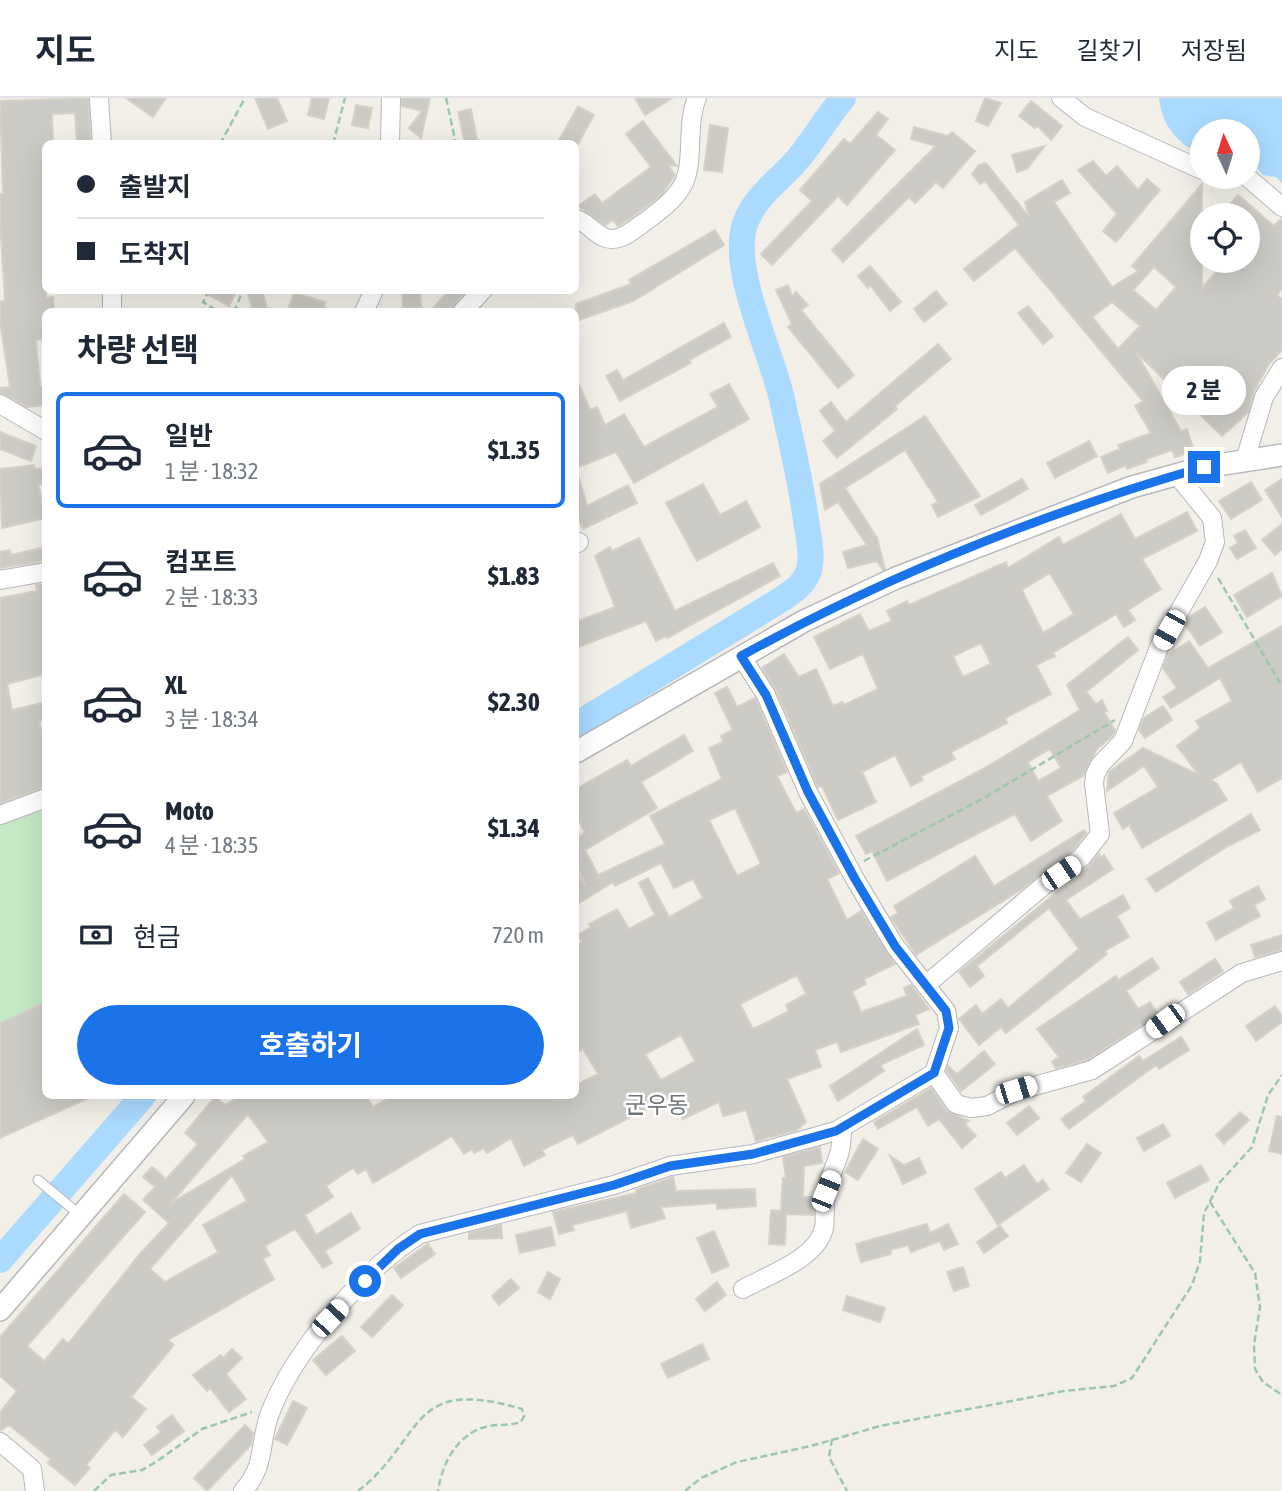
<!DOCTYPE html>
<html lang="ko">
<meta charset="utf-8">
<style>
:root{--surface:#fff;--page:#f2f2f3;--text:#1f2937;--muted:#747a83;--line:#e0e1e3;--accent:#1a73e8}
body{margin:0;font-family:"Asap Condensed","Noto Sans KR",sans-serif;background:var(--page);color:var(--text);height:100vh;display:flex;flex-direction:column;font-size:26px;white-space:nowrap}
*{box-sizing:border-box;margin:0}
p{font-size:23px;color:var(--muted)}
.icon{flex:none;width:38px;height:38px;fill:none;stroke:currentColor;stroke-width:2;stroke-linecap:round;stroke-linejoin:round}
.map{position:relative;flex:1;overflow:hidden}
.details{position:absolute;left:42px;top:210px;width:537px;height:791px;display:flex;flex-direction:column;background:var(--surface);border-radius:10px;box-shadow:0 7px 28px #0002}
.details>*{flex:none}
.hud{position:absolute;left:42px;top:42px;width:537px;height:154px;border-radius:10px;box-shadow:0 7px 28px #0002;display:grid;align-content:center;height:154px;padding:0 35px;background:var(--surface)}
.needle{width:46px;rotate:356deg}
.fabs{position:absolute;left:1190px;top:21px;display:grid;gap:14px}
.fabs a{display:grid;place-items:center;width:70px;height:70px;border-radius:50%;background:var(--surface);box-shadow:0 7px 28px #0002;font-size:35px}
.end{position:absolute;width:32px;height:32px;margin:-16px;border:9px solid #1a73e8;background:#fff;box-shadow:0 0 0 4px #fff}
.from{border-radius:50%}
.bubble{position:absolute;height:49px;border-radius:24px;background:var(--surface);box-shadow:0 7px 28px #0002;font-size:23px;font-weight:700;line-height:49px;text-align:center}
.car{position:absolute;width:21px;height:42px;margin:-21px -10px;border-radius:9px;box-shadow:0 0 5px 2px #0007;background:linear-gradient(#fff 24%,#345 0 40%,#fff 0 76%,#345 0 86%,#fff 0)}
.hud b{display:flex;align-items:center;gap:24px;height:66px;font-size:26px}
.hud b+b{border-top:2px solid var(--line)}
.hud i{width:18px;height:18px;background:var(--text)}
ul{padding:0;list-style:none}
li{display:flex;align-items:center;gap:21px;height:116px;margin:0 14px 10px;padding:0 21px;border:4px solid transparent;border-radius:10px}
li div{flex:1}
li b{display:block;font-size:26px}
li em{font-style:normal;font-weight:700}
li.selected{border-color:var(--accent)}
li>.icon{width:63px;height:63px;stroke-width:1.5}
h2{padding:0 35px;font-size:32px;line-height:84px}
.pay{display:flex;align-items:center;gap:18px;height:77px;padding:0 35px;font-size:26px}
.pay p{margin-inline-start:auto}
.button{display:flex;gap:14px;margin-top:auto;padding:14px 35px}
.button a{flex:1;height:80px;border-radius:42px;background:var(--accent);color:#fff;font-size:28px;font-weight:700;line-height:80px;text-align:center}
header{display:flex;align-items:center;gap:42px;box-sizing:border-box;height:98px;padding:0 35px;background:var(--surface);border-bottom:2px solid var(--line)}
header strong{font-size:33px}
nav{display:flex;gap:38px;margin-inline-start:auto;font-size:24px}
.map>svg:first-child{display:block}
.green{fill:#c5e8c5}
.water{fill:#aadaff}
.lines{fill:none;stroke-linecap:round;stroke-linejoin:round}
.river{stroke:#aadaff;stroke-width:26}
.building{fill:#cccac5;stroke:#d6d1c6;stroke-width:2;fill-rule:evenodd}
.service-casing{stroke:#b5b8bc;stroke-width:11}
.minor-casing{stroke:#b5b8bc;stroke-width:20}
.tertiary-casing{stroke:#b5b8bc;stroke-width:24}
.path{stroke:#9cc7a9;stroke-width:2.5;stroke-dasharray:7 3.5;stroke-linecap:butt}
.service{stroke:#fff;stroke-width:9}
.minor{stroke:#fff;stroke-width:18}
.tertiary{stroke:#fff;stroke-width:21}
.route{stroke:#1a73e8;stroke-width:9}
.labels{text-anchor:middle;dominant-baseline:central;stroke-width:5;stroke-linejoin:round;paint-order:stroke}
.quarter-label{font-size:23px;fill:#70757a;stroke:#fff}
</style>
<header>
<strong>지도</strong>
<nav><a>지도</a><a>길찾기</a><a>저장됨</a></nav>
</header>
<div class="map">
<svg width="1282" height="1393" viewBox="0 0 1282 1393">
<rect width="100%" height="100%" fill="#f1efe8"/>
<polygon class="green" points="45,704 45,904 0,925 0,722"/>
<path class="water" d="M 1159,0 L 1282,0 L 1282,85 L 1276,79 L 1263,77 L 1258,71 L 1248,68 L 1248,33 L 1202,33 L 1202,57 C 1178,46 1162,28 1159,0 Z"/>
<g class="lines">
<g class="river">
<path d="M 576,627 L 782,501 C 792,494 803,487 808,475 C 814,459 808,438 806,422 C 800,379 790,338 781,297 C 770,252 730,169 745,126 C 755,96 784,80 802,56 C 816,38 828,18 843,0"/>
<polyline points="0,1162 143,998"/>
</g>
</g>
<g class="building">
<polygon points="88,0 91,46 77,46 75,15 52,16 53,46 46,46 46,200 53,199 54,214 46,214 46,241 36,242 40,289 46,288 46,307 27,309 0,295 0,290 10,289 0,223 0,204 5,203 0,122 0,96 3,96 0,3"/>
<polygon points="126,0 166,0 153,19"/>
<polygon points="255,0 277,0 287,23 268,31"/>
<polygon points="312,0 329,0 324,21 308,17"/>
<polygon points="402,0 430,0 421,40 409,30 422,13 402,8"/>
<polygon points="635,0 672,0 645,17"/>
<polygon points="985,0 1001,5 988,28 976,23"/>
<polygon points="1031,3 1062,28 1051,42 1038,28 1035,30 1019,18"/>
<polygon points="356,7 372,10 368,30 352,27"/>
<polygon points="578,8 594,17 578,46 557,46"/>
<polygon points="471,11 478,46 465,46 458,14"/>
<polygon points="878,14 888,21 876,37 895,52 847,107 838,98 772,167 761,156 812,103 800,92 844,41 850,46"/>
<polygon points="643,23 677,68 668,67 675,77 662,96 631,120 618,128 613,122 605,127 578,108 595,96 602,105 651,69 626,36"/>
<polygon points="710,27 728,30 722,74 704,72"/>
<polygon points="914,29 948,38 952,34 975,53 943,90 936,84 915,105 909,99 843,164 832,152 936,48 911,41"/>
<polygon points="1045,48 1027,71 1017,74 1012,57"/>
<polygon points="1093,63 1106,78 1117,68 1138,92 1147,81 1160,92 1116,144 1103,133 1117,116 1078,72"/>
<path d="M 986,65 L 1029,119 L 1025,104 L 1062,82 L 1070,95 L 1054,104 L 1112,189 L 1138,173 L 1132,168 L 1202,86 L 1202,190 L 1224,165 L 1230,171 L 1237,163 L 1248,163 L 1248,150 L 1257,140 L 1248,132 L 1248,117 L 1221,117 L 1238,97 L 1274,128 L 1282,120 L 1282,191 L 1277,197 L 1282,201 L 1282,252 L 1269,266 L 1254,293 L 1248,314 L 1241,321 L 1222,338 L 1136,254 L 1181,333 L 1187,331 L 1194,353 L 1175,359 L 1172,352 L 1146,361 L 1147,364 L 1127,371 L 1126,367 L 1108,375 L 1101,359 L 1120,351 L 1118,347 L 1151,335 L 1135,308 L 1143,303 L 1015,150 L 974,183 L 964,171 L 1019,127 L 985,83 L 980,86 L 972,76 L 979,67 ZM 1154,169 L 1176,189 L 1156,212 L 1133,192 ZM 1112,204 L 1140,228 L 1118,251 L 1092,219 Z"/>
<polygon points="715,132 724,147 633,203 576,223 576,206 631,186 629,182"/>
<polygon points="870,168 901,204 890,213 870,187 868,190 858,178"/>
<polygon points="788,187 792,198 796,194 808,207 801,212 854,277 838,290 788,229 792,226 776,192"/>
<polygon points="200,192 237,192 229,208"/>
<polygon points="262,192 268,214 253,214 248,196"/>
<polygon points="402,192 420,192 421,209 403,210"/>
<polygon points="449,192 467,192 449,214 430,214"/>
<polygon points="936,193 947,206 924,224 914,211"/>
<polygon points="294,195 325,204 323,214 303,214 289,209"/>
<polygon points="1028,208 1053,238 1043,246 1018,215"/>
<polygon points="724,225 731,239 689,262 691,265 620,303 606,278 617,272 623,282"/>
<polygon points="938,246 951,261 895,308 897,311 837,360 823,343 835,333 820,313 831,304 846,324"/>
<polygon points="576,280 590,312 597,309 605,327 624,316 644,349 718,309 710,296 729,286 749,321 634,385 616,354 576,370"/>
<polygon points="925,318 980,398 938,419 932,407 938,404 905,352 845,390 877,440 885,471 883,472 877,463 848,470 843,454 867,447 838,404 825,412 820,386"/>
<polygon points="0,334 36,348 31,363 0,351"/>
<polygon points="1089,343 1097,358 1055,380 1047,365"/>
<polygon points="34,367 35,371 46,370 46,386 38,386 46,420 2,430 0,371"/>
<polygon points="579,380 587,408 628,387 637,405 583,431 576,416 576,381"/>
<polygon points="1022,381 1028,391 981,417 975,407"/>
<polygon points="1282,381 1282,419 1265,392"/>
<polygon points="1251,384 1262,402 1231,421 1219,403"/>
<polygon points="703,386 720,417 746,403 760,429 697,463 666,405"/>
<path d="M 1187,414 L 1197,433 L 1142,461 L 1161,491 L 1128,512 L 1135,522 L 1124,529 L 1116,516 L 1053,555 L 1055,558 L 1036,567 L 1051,596 L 1005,620 L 1007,625 L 951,654 L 955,661 L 921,678 L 923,682 L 911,688 L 895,657 L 862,674 L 876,704 L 838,722 L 822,688 L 818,689 L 776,592 L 762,570 L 784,556 L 799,579 L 816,571 L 833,608 L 842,604 L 844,607 L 878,591 L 863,556 L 830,571 L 814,539 L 860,516 L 869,533 L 892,523 L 887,513 L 907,503 L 909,507 L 1006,464 L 1008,470 L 1059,439 L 1063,447 L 1121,416 L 1135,441 ZM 1050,475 L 1074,516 L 1043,535 L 1022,492 ZM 981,545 L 991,566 L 963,579 L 953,558 Z"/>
<polygon points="1282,426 1282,451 1275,457 1262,442"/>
<polygon points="1245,432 1256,450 1237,461 1230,450 1238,445 1234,438"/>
<polygon points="639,440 675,513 773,465 780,478 667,540 666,538 656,543 646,523 576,550 576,524 615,509 595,458 610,449 612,453"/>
<polygon points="46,449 46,463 0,470 0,454 10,452 11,457"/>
<polygon points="1272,475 1282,498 1247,519 1234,497"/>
<polygon points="46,486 46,576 7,586 12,612 46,604 46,621 39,623 46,649 46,689 0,705 0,500 37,493 36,487"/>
<polygon points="1205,509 1222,534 1200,548 1185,526 1189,519"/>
<polygon points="1282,528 1282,680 1258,694 1241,664 1211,682 1217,686 1227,702 1142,750 1129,727 1123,731 1114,715 1158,689 1144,668 1107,693 1109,674 1143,650 1199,677 1177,648 1200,630 1196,623 1232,603 1220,580 1171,610 1163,599 1177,590 1163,570 1168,557 1189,543 1208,570"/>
<path d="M 1128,539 L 1138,552 L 1086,594 L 1096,606 L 1102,602 L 1107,613 L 1104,614 L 1115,632 L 1113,637 L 1096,652 L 1083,678 L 1047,698 L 1062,723 L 1031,743 L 1015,716 L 887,783 L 872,753 L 866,756 L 856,738 L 985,670 L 1080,612 L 1067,587 ZM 1050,651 L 1061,670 L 1038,683 L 1028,664 Z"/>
<path d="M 727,589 L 737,609 L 755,600 L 756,602 L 787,674 L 777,678 L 796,715 L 804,711 L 839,775 L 827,781 L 847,822 L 861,813 L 895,866 L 864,881 L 866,886 L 852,893 L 861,914 L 907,898 L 904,890 L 911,887 L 929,911 L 915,917 L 919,926 L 841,954 L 837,944 L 815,952 L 821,969 L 787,981 L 806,1024 L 797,1032 L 756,1043 L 746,1012 L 723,1018 L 719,1004 L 683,1021 L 672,998 L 578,1046 L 573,1037 L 542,1052 L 545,1057 L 524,1068 L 511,1040 L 487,1055 L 484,1050 L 474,1055 L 472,1051 L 464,1056 L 452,1038 L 373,1085 L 366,1071 L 358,1076 L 353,1070 L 326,1088 L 333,1099 L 305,1117 L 316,1137 L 351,1115 L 360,1131 L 325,1153 L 332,1165 L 323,1170 L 295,1131 L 265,1148 L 270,1157 L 263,1161 L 274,1181 L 168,1242 L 174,1247 L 131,1299 L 146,1311 L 123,1339 L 115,1332 L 86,1367 L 90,1370 L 75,1387 L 48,1365 L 51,1361 L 9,1327 L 0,1333 L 0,1314 L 17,1293 L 0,1278 L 0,1239 L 124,1096 L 145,1114 L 27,1248 L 44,1263 L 63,1241 L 68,1246 L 139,1157 L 169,1125 L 143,1102 L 155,1089 L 143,1079 L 152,1069 L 166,1081 L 198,1046 L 185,1035 L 215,999 L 225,1007 L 241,998 L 366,998 L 373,1009 L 393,998 L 576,998 L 576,987 L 598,976 L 583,951 L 576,955 L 576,848 L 582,844 L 578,837 L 591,829 L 589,826 L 617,811 L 629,831 L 655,817 L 639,785 L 648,780 L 669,819 L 703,800 L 693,781 L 674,790 L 661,765 L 615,788 L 613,784 L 576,807 L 576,772 L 584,787 L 586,786 L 576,767 L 576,735 L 578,740 L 585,734 L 576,718 L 576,691 L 627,662 L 631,668 L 684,637 L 693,653 L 641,684 L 657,710 L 585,752 L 598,777 L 665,746 L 650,718 L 722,681 L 709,650 L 723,644 L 721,638 L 733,632 L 715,595 ZM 735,710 L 761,766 L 737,778 L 709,722 ZM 797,877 L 806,896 L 786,907 L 789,913 L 753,931 L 740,906 ZM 681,937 L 695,963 L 661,982 L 645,956 ZM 248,1016 L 268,1044 L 243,1058 L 245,1061 L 171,1105 ZM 232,1077 L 247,1103 L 203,1127 L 218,1154 L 165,1184 L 150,1171 Z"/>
<polygon points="1163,608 1172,622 1145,640 1139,632 1144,620"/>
<polygon points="1251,716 1260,732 1228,748 1156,794 1147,781"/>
<polygon points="1084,732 1086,735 1074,751 1022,791 916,857 891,819 898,815 894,808 975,758 994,788"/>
<polygon points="1099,756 1101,760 1104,757 1113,771 1066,802 1080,821 1123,797 1130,810 1117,818 1129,839 1105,853 1107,856 1006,935 1001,929 979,947 959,921 976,907 982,916 1001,901 1008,910 1079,851 1049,810 977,868 984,878 970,889 959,874 1089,768"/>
<polygon points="1258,788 1265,801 1254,807 1260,818 1216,842 1207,825 1234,810 1230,803"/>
<polygon points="1282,837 1282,852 1255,859 1251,847"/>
<polygon points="1152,860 1159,870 1126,893 1138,911 1150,904 1158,916 1087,962 1056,970 1052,964 1059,959 1037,931 1116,878 1118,882"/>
<polygon points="1215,861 1223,873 1188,896 1180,884"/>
<polygon points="46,904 46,998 93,998 0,1040 0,925"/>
<polygon points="1275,908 1282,918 1282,924 1256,943 1246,928"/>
<polygon points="917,931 924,947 880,967 884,973 838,1003 830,988"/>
<polygon points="1181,939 1189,952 1159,971 1156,967 1069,1031 1061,1021 1086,1003 1083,999 1139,958 1143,963"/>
<polygon points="984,953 995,966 961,993 947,973 948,968 957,976"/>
<polygon points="931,990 947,1013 969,1023 965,1026 976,1038 962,1050 939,1021 928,1028 917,1009 878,1031 874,1024"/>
<polygon points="1029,1008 1039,1020 1017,1037 1007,1025"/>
<polygon points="1240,1014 1249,1022 1224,1046 1216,1037"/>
<polygon points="1277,1018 1282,1019 1282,1056 1269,1053"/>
<polygon points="1163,1026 1170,1038 1144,1053 1137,1040"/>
<polygon points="863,1041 878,1051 858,1082 845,1074"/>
<polygon points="1087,1046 1101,1055 1081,1084 1066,1075"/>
<polygon points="820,1049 822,1065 804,1068 803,1099 813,1099 813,1117 786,1116 785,1147 769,1146 771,1112 781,1113 783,1080 786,1080 783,1059"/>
<polygon points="890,1058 904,1067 919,1060 926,1075 903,1086"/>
<polygon points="1024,1067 1037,1086 1043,1082 1049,1091 998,1127 975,1091 1001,1074 1005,1080"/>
<polygon points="1201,1067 1209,1082 1175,1100 1167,1085"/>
<polygon points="673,1079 676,1093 755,1091 756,1108 717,1111 717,1105 661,1109 665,1120 631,1130 627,1113 572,1127 574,1132 559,1136 553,1114 637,1095 636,1092"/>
<polygon points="927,1126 930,1135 948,1126 958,1146 944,1152 940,1143 911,1154 908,1147 890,1152 891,1156 861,1164 856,1146"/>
<polygon points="501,1127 502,1140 469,1141 469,1135"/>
<polygon points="1000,1128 1008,1138 984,1155 977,1144"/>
<polygon points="551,1129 555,1147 520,1155 516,1137"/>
<polygon points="714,1133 729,1168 712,1175 697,1140"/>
<polygon points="428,1146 435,1156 401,1180 394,1170"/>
<polygon points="963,1169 969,1188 954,1193 947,1174"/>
<polygon points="548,1174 560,1181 550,1201 538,1194"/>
<polygon points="511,1181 519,1190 499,1207 492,1198"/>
<polygon points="717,1184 726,1197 705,1213 696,1201"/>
<polygon points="392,1197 403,1207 372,1239 361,1229"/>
<polygon points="847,1198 885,1210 880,1224 843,1212"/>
<polygon points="342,1238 355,1253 326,1277 313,1262"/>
<polygon points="702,1246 709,1261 668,1280 661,1266"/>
<polygon points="232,1251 242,1260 226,1276 246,1301 229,1314 210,1290 207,1293 193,1277 221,1257 223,1260"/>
<polygon points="293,1303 307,1310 287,1347 275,1341"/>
<polygon points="172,1317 184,1333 152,1357 144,1347 161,1334 157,1329"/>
<polygon points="245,1327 253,1335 251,1347 207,1393 194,1380"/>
</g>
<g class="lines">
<defs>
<polyline id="service" points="38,1082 80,1117"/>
<g id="minor">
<polyline points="99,0 102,46"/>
<polyline points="1061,0 1085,19 1202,72"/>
<polyline points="390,46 391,0"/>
<polyline points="1247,79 1282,109"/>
<path d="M 576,121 C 589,124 597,141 612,141 C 624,141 636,130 646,123 C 658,114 673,103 681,90 C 696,68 685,27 697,0"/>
<polyline points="112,192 112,214"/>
<polyline points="364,214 374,192"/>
<polyline points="462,214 483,192"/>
<polyline points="0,306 46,333"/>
<polyline points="1245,362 1264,299 1282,270"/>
<polyline points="576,446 579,444"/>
<polyline points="0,482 46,474"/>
<polyline points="741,558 766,597 808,694 855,781 895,848 946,913 949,930 934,975 956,1006 971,1010 987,1008 1016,993 1092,972 1242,875 1282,863"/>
<polyline points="0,717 46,700"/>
<polyline points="927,886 1049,783 1082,759 1100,736 1094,686 1095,677 1100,667 1123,643 1160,547 1208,463 1215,444 1212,420 1177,377"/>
<path d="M 743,1191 C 768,1177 817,1161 824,1130 C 826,1117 823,1104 826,1092 C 834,1063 842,1063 842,1029"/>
<polyline points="0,1344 32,1371 35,1393"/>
<path d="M 243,1393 C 266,1367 259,1347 269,1318 C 291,1256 364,1171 420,1136 L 614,1087 L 670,1068 L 753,1056 L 836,1033 L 934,975"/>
</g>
<g id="tertiary">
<polyline points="576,654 804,523 896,480 1132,389 1204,369 1282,357"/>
<polyline points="0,1212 184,998"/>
</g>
</defs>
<use href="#service" class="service-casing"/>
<use href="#minor" class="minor-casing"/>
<use href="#tertiary" class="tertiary-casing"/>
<g class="path">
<polyline points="446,0 456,46"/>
<polyline points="220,46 245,0"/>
<polyline points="333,46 345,0"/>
<polyline points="551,46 553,43"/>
<polyline points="209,192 203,204 219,214"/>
<polyline points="234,214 243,192"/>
<polyline points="1218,480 1282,588"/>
<polyline points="864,763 984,700 1115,622"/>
<polyline points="1210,1104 1255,1175 1260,1209 1254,1247 1255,1271 1263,1284 1282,1297"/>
<polyline points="832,1341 829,1359 847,1393"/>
<polyline points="94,1393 111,1377 142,1372 156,1364 202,1331 252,1314"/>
<path d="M 358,1393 C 426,1340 407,1277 522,1311 L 524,1318 L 521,1324 C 510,1328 500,1326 489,1328 C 458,1334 442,1365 438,1393"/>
<polyline points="685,1393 701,1380 737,1364 811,1348 880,1328 1064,1293 1114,1288 1132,1280 1192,1187 1200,1163 1204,1115 1220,1084 1252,1049 1268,997 1282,977"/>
</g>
<use href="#service" class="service"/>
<use href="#minor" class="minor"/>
<use href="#tertiary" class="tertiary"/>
</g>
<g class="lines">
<path class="route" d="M 365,1183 L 398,1151 L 420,1136 L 614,1087 L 670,1068 L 753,1056 L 836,1033 L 934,975 L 949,930 L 946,913 L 895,848 L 855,781 L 808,694 L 766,597 L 741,558 C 888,477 1043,415 1204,369"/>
</g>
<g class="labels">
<g class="quarter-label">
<text x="657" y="1007">군우동</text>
</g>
</g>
</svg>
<div class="fabs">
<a><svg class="needle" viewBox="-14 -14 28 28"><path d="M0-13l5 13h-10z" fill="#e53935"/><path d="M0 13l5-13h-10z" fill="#747a83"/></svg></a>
<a><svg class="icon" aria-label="locate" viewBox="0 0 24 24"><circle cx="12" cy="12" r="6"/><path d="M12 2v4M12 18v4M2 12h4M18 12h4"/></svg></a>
</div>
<i class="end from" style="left:365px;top:1183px"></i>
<i class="end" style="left:1204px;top:369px"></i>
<div class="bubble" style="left:1162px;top:268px;width:84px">2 분</div>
<i class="car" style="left:1169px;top:532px;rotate:209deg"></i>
<i class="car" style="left:1061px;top:775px;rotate:56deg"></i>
<i class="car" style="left:1165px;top:923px;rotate:234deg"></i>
<i class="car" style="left:1016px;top:992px;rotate:73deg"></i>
<i class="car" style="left:826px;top:1093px;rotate:22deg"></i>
<i class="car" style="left:330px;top:1220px;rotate:43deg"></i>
<div class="hud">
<b><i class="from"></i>출발지</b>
<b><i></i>도착지</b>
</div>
<section class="details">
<h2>차량 선택</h2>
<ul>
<li class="selected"><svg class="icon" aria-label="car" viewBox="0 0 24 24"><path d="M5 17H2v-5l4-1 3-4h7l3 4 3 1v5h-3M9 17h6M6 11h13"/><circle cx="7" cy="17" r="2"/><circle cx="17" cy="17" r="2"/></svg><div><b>일반</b><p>1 분 · 18:32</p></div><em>$1.35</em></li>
<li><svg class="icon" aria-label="car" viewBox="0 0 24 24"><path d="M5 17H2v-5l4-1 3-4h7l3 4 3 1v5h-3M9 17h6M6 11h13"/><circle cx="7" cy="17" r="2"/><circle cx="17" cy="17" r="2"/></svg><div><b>컴포트</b><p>2 분 · 18:33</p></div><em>$1.83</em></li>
<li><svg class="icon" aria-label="car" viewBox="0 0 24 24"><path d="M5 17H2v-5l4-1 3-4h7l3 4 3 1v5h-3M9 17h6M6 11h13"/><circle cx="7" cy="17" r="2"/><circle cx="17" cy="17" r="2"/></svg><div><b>XL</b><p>3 분 · 18:34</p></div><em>$2.30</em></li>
<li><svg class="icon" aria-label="car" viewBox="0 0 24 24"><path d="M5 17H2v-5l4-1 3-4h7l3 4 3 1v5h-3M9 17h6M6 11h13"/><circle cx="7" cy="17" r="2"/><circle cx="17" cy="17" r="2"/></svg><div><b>Moto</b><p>4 분 · 18:35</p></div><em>$1.34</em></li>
</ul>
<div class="pay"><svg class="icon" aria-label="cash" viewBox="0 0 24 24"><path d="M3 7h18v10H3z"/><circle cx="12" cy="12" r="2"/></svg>현금<p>720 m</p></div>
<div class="button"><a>호출하기</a></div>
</section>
</div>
